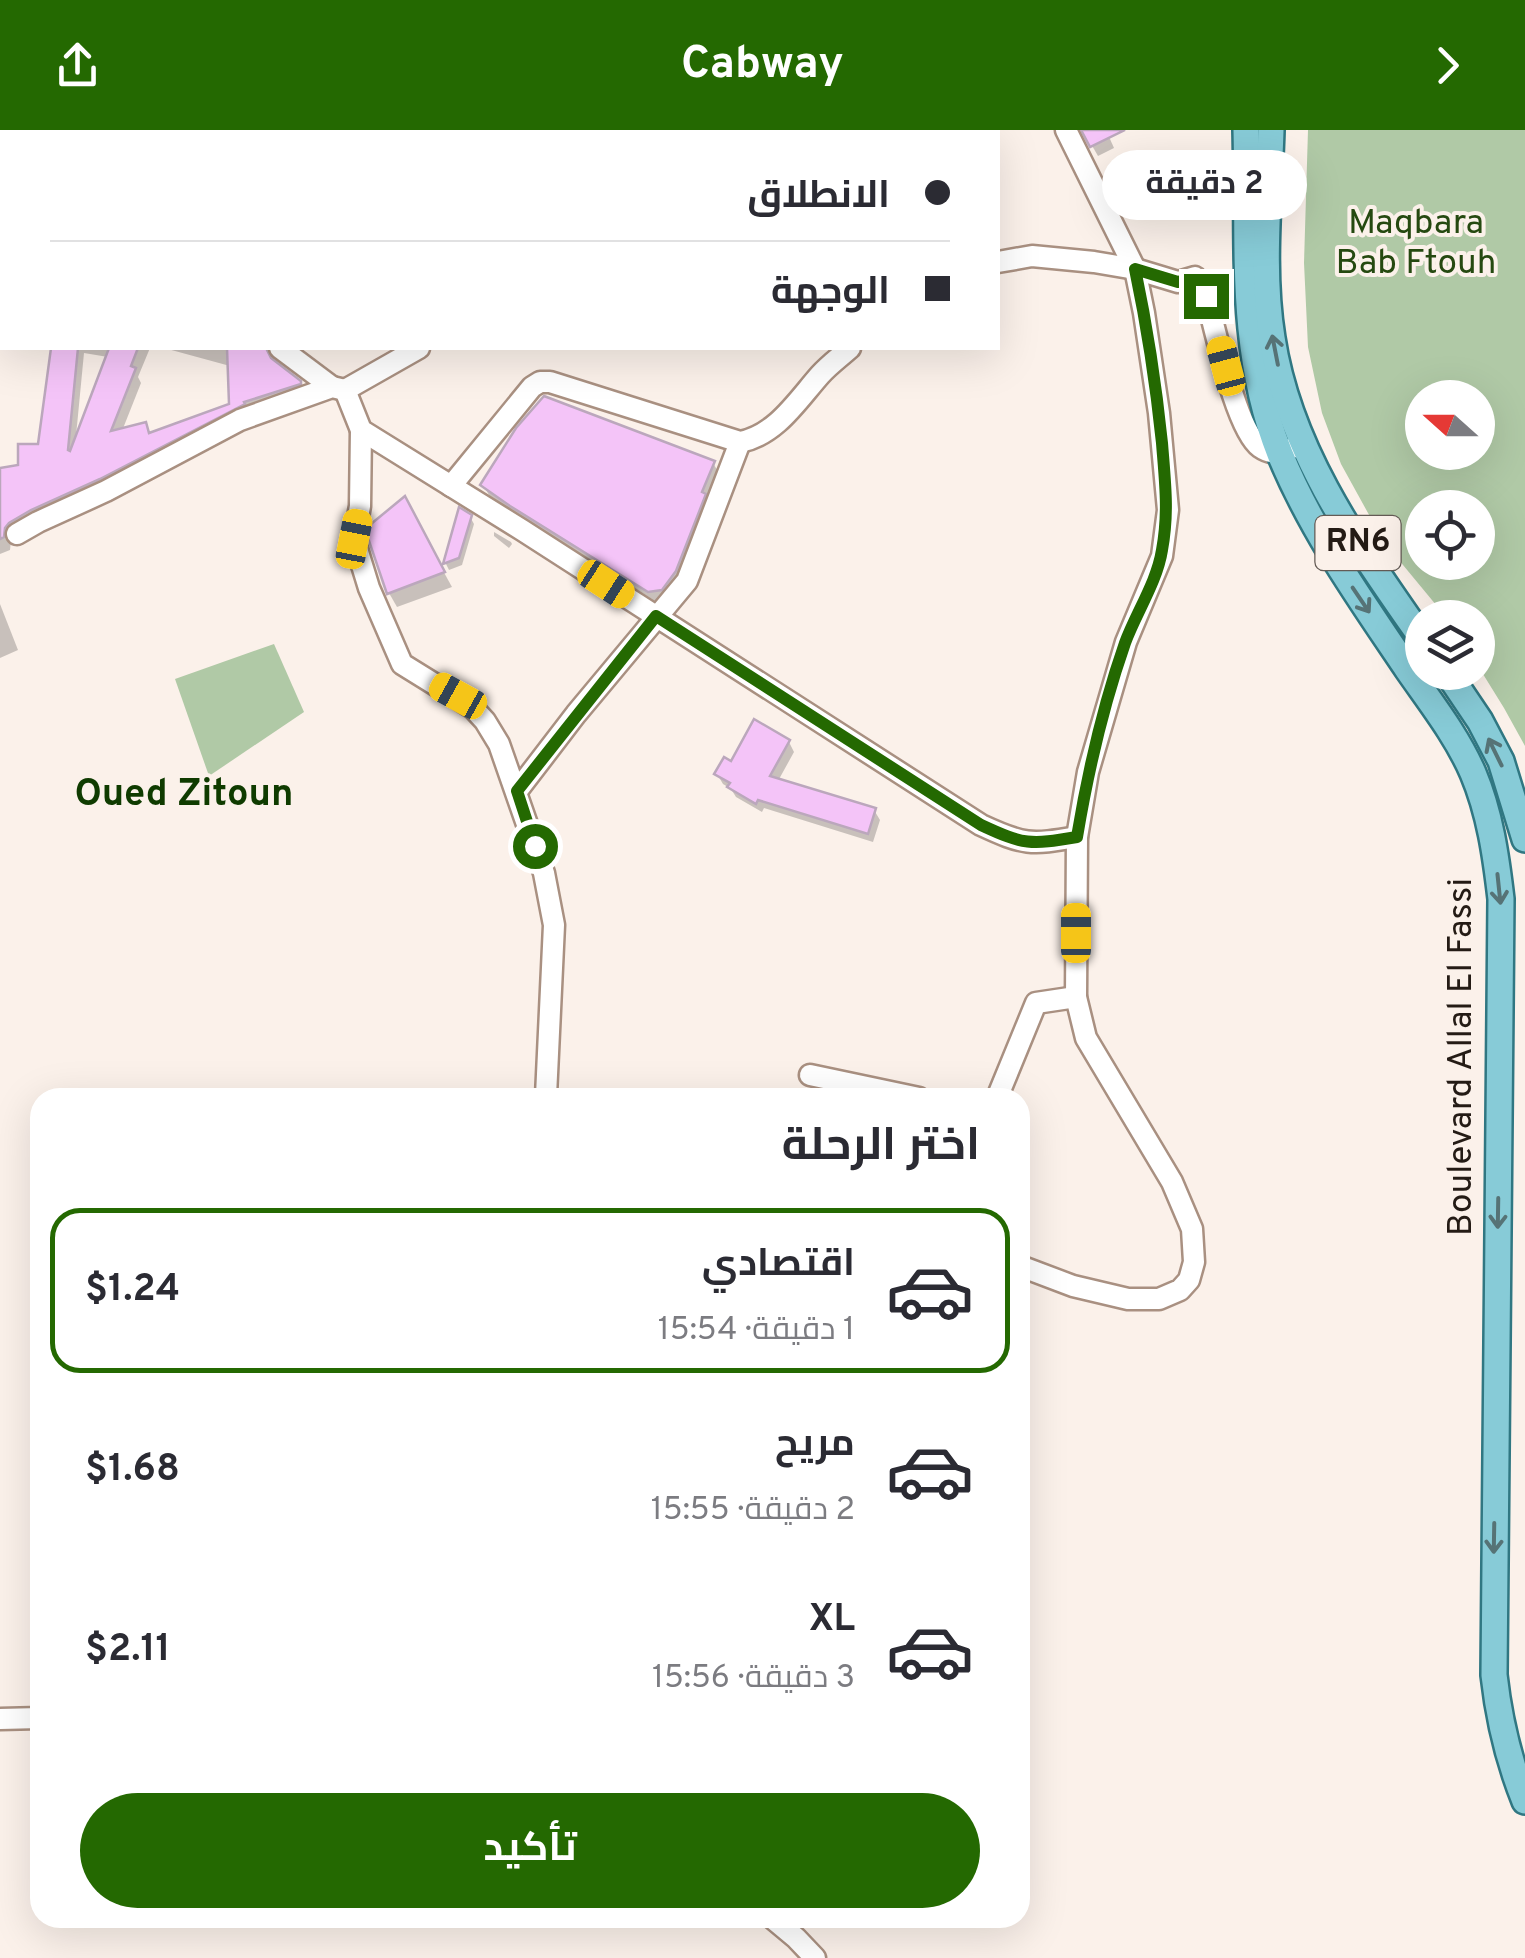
<!DOCTYPE html>
<html lang="ar">
<meta charset="utf-8">
<style>
:root{--surface:#fff;--page:#f2f2f3;--text:#2b2b33;--muted:#7c7c81;--line:#e1e1e2;--accent:#246901}
body{margin:0;font-family:Overpass,Cairo,sans-serif;background:var(--page);color:var(--text);direction:rtl;height:100vh;display:flex;flex-direction:column;font-size:38px;white-space:nowrap}
*{box-sizing:border-box;margin:0}
p{font-size:32px;color:var(--muted)}
.icon{flex:none;width:55px;height:55px;fill:none;stroke:currentColor;stroke-width:2;stroke-linecap:round;stroke-linejoin:round}
.map{position:relative;flex:1;overflow:hidden;direction:ltr}
.side{position:absolute;left:30px;top:958px;width:1000px;height:840px;display:flex;flex-direction:column;background:var(--surface);border-radius:30px;box-shadow:0 10px 40px #0002;direction:rtl}
.side>*{flex:none}
.top-card{position:absolute;left:0px;top:0px;width:1000px;height:220px;box-shadow:0 10px 40px #0002;direction:rtl;display:grid;align-content:center;height:220px;padding:0 50px;background:var(--surface)}
.needle{width:65px;rotate:291deg}
.tools{position:absolute;left:1405px;top:250px;display:grid;gap:20px}
.tools a{display:grid;place-items:center;width:90px;height:90px;border-radius:50%;background:var(--surface);box-shadow:0 10px 40px #0002;font-size:50px}
.end{position:absolute;width:45px;height:45px;margin:-22px;border:12px solid #246901;background:#fff;box-shadow:0 0 0 5px #fff}
.from{border-radius:50%}
.bubble{position:absolute;height:70px;border-radius:35px;background:var(--surface);box-shadow:0 10px 40px #0002;font-size:32px;font-weight:700;line-height:70px;text-align:center;direction:rtl}
.car{position:absolute;width:30px;height:60px;margin:-30px -15px;border-radius:12px;box-shadow:0 0 8px 2px #0007;background:linear-gradient(#f5c518 24%,#345 0 40%,#f5c518 0 76%,#345 0 86%,#f5c518 0)}
.top-card b{display:flex;align-items:center;gap:35px;height:95px;font-size:38px}
.top-card b+b{border-top:2px solid var(--line)}
.top-card i{width:25px;height:25px;background:var(--text)}
ul{padding:0;list-style:none}
li{display:flex;align-items:center;gap:30px;height:165px;margin:0 20px 15px;padding:0 30px;border:5px solid transparent;border-radius:30px}
li div{flex:1}
li b{display:block;font-size:38px}
li em{font-style:normal;font-weight:700}
li.selected{border-color:var(--accent)}
li>.icon{width:90px;height:90px;stroke-width:1.5}
h2{padding:0 50px;font-size:45px;line-height:120px}
.cta{display:flex;gap:20px;margin-top:auto;padding:20px 50px}
.cta a{flex:1;height:115px;border-radius:60px;background:var(--accent);color:#fff;font-size:40px;font-weight:700;line-height:115px;text-align:center}
header{display:flex;justify-content:space-between;align-items:center;height:130px;padding:0 50px;background:var(--accent);color:#fff;font-size:45px;font-weight:700}
.map>svg:first-child{display:block}
.green{fill:#b0c9a6;fill-rule:evenodd}
.shadow{fill:#0003;fill-rule:evenodd}
.building{fill:#f4c4f8;stroke:#bba7bc;stroke-width:2.5}
.lines{fill:none;stroke-linecap:round;stroke-linejoin:round}
.minor-casing{stroke:#a99081;stroke-width:25}
.major-casing{stroke:#307782;stroke-width:30}
.minor{stroke:#fff;stroke-width:20}
.major{stroke:#87cbd7;stroke-width:25}
.oneway{stroke:#567376}
.route{stroke:#246901;stroke-width:12}
.labels{text-anchor:middle;dominant-baseline:central;stroke-width:8;stroke-linejoin:round;paint-order:stroke}
.shield{fill:#fbf1ea;stroke:#645b55;stroke-width:2.5}
.shield-label{font-size:32px;font-weight:bold;fill:#241b15}
.park-label{font-size:35px;fill:#254910;stroke:#fbf1ea}
.street-label{font-size:35px;fill:#241b15;stroke:#fbf1ea}
.neighbourhood-label{font-size:38px;font-weight:bold;fill:#0f3b00;stroke:#fbf1ea}
</style>
<header><svg class="icon" aria-label="forward" viewBox="0 0 24 24"><path d="M9 5l7 7-7 7"/></svg>Cabway<svg class="icon" aria-label="share" viewBox="0 0 24 24"><path d="M12 15V3M7 8l5-5 5 5M5 13v7h14v-7"/></svg></header>
<div class="map">
<svg width="1525" height="1828" viewBox="0 0 1525 1828">
<rect width="100%" height="100%" fill="#fbf1ea"/>
<g class="green">
<path d="M 1308,0 L 1525,0 L 1525,616 L 1504,578 L 1478,536 L 1478,488 L 1446,487 L 1384,412 L 1341,334 L 1322,283 L 1308,217 L 1304,133 ZM 1422,268 L 1478,268 L 1478,322 L 1422,322 ZM 1422,378 L 1478,378 L 1478,432 L 1422,432 Z"/>
<polygon points="274,514 304,582 209,646 175,549"/>
</g>
<g class="shadow">
<polygon points="1083,0 1106,0 1114,18 1098,26"/>
<polygon points="2,122 2,196 0,197 0,129"/>
<path d="M 54,218 L 150,218 L 138,247 L 141,253 L 122,301 L 145,295 L 150,305 L 231,276 L 230,236 L 164,218 L 268,218 L 274,228 L 273,233 L 299,252 L 306,266 L 16,405 L 11,411 L 10,420 L 0,424 L 0,341 L 20,337 L 40,317 ZM 84,223 L 108,227 L 76,306 Z"/>
<polygon points="713,333 719,343 681,452 667,469 655,471 489,365 483,355"/>
<polygon points="404,370 452,457 397,477 389,463"/>
<polygon points="460,381 470,387 474,394 462,435 449,440 446,434"/>
<polygon points="494,402 511,412 512,414 509,418 494,406"/>
<polygon points="0,474 18,520 0,528"/>
<polygon points="789,612 794,622 778,651 874,680 880,690 873,712 764,678 762,682 736,667 731,659 723,654 717,644 732,634"/>
</g>
<g class="building">
<polygon points="1081,0 1125,0 1090,17"/>
<polygon points="51,218 78,218 68,320 70,321 109,218 138,218 131,236 136,238 111,301 146,292 149,303 229,274 227,218 266,218 271,228 301,251 301,254 244,272 245,274 100,349 31,380 9,393 5,398 4,407 0,409 0,338 18,335 18,314 38,314"/>
<polygon points="544,266 715,331 702,362 706,364 676,441 662,460 648,462 510,376 480,355 516,298"/>
<polygon points="405,366 445,442 387,464 368,408 371,394"/>
<polygon points="459,377 472,385 459,428 443,434"/>
<polygon points="754,589 790,610 770,646 876,678 868,704 758,670 756,674 727,657 730,653 714,644 724,627 731,631"/>
</g>
<g class="lines">
<defs>
<g id="minor">
<polyline points="370,0 371,2"/>
<polyline points="130,2 139,0"/>
<polyline points="504,2 505,0"/>
<polyline points="702,2 706,0"/>
<polyline points="0,57 2,55"/>
<polyline points="0,77 2,78"/>
<path d="M 998,132 L 1032,126 L 1094,132 L 1135,139 L 1178,152 L 1195,147 L 1206,166 C 1215,198 1236,300 1260,317 C 1270,324 1280,324 1290,319"/>
<polyline points="280,218 332,257"/>
<path d="M 345,260 L 361,300 L 522,400 L 981,695 C 1024,715 1030,715 1077,707"/>
<polyline points="345,260 419,218"/>
<polyline points="361,300 360,376 354,409 369,458 402,534 473,578 485,591 499,614 544,743 554,795 546,966"/>
<path d="M 451,356 L 532,257 L 540,252 L 550,252 L 740,312 C 776,305 797,271 820,245 C 829,235 840,227 850,218"/>
<polyline points="17,404 38,392 106,361 240,290 332,257 345,260"/>
<polyline points="517,661 576,584 687,451 740,312"/>
<polyline points="810,945 919,968"/>
<polyline points="997,968 1036,873 1076,867"/>
<polyline points="1020,1136 1073,1156 1128,1169 1159,1169 1180,1160 1189,1150 1194,1132 1192,1099 1172,1052 1086,908 1076,867 1077,707 1088,642 1126,512 1162,426 1168,380 1159,283 1144,183 1135,139 1066,0"/>
<polyline points="0,1589 40,1588"/>
<polyline points="772,1788 796,1808 815,1828"/>
</g>
<g id="major">
<path d="M 1246,0 C 1249,109 1238,220 1280,324 C 1312,402 1361,470 1408,540 C 1431,573 1457,606 1473,643 C 1490,683 1496,726 1501,769 L 1494,1545 C 1499,1590 1508,1629 1525,1671"/>
<path d="M 1271,0 C 1269,69 1261,140 1272,208 C 1289,321 1358,416 1422,508"/>
<polyline points="1447,542 1480,591 1501,631 1525,709"/>
</g>
</defs>
<use href="#minor" class="minor-casing"/>
<use href="#major" class="major-casing"/>
<use href="#minor" class="minor"/>
<use href="#major" class="major"/>
</g>
<defs><path id="oneway-shaft" d="M-6 0H5M1.5-3L5.5 0L1.5 3" fill="none" stroke-width="1.6" stroke-linecap="round" stroke-linejoin="round" transform="scale(2.5)"/></defs>
<g class="oneway">
<use href="#oneway-shaft" transform="translate(1275 220) rotate(-101)"/>
<use href="#oneway-shaft" transform="translate(1361 470) rotate(56)"/>
<use href="#oneway-shaft" transform="translate(1495 622) rotate(-116)"/>
<use href="#oneway-shaft" transform="translate(1499 759) rotate(84)"/>
<use href="#oneway-shaft" transform="translate(1498 1083) rotate(91)"/>
<use href="#oneway-shaft" transform="translate(1494 1408) rotate(91)"/>
</g>
<g class="lines">
<path class="route" d="M 535,716 L 517,661 L 656,486 L 981,695 C 1024,715 1030,715 1077,707 C 1088,641 1103,576 1125,513 C 1136,483 1157,452 1162,420 C 1169,382 1165,352 1162,313 C 1156,255 1147,196 1135,139 L 1178,152 L 1195,147 L 1206,166"/>
</g>
<g class="labels">
<rect class="shield" x="1315.5" y="386" width="85" height="54" rx="8"/>
<g class="shield-label">
<text x="1358" y="413">RN6</text>
</g>
<g class="park-label">
<text x="1416" y="94">Maqbara<tspan x="1416" dy="40">Bab Ftouh</tspan></text>
</g>
<g class="street-label">
<text transform="translate(1462 927) rotate(-90)">Boulevard Allal El Fassi</text>
</g>
<g class="neighbourhood-label">
<text x="184" y="665">Oued Zitoun</text>
</g>
</g>
</svg>
<div class="tools">
<a><svg class="needle" viewBox="-14 -14 28 28"><path d="M0-13l5 13h-10z" fill="#e53935"/><path d="M0 13l5-13h-10z" fill="#7c7c81"/></svg></a>
<a><svg class="icon" aria-label="locate" viewBox="0 0 24 24"><circle cx="12" cy="12" r="6"/><path d="M12 2v4M12 18v4M2 12h4M18 12h4"/></svg></a>
<a><svg class="icon" aria-label="layers" viewBox="0 0 24 24"><path d="M12 4l9 5-9 5-9-5zM3 14l9 5 9-5"/></svg></a>
</div>
<i class="end from" style="left:535px;top:716px"></i>
<i class="end" style="left:1206px;top:166px"></i>
<div class="bubble" style="left:1102px;top:20px;width:205px">2 دقيقة</div>
<i class="car" style="left:1226px;top:236px;rotate:345deg"></i>
<i class="car" style="left:354px;top:409px;rotate:11deg"></i>
<i class="car" style="left:606px;top:454px;rotate:123deg"></i>
<i class="car" style="left:458px;top:566px;rotate:299deg"></i>
<i class="car" style="left:1076px;top:803px;rotate:0deg"></i>
<div class="top-card">
<b><i class="from"></i>الانطلاق</b>
<b><i></i>الوجهة</b>
</div>
<section class="side">
<h2>اختر الرحلة</h2>
<ul>
<li class="selected"><svg class="icon" aria-label="car" viewBox="0 0 24 24"><path d="M5 17H2v-5l4-1 3-4h7l3 4 3 1v5h-3M9 17h6M6 11h13"/><circle cx="7" cy="17" r="2"/><circle cx="17" cy="17" r="2"/></svg><div><b>اقتصادي</b><p>1 دقيقة · 15:54</p></div><em>$1.24</em></li>
<li><svg class="icon" aria-label="car" viewBox="0 0 24 24"><path d="M5 17H2v-5l4-1 3-4h7l3 4 3 1v5h-3M9 17h6M6 11h13"/><circle cx="7" cy="17" r="2"/><circle cx="17" cy="17" r="2"/></svg><div><b>مريح</b><p>2 دقيقة · 15:55</p></div><em>$1.68</em></li>
<li><svg class="icon" aria-label="car" viewBox="0 0 24 24"><path d="M5 17H2v-5l4-1 3-4h7l3 4 3 1v5h-3M9 17h6M6 11h13"/><circle cx="7" cy="17" r="2"/><circle cx="17" cy="17" r="2"/></svg><div><b>XL</b><p>3 دقيقة · 15:56</p></div><em>$2.11</em></li>
</ul>
<div class="cta"><a>تأكيد</a></div>
</section>
</div>
